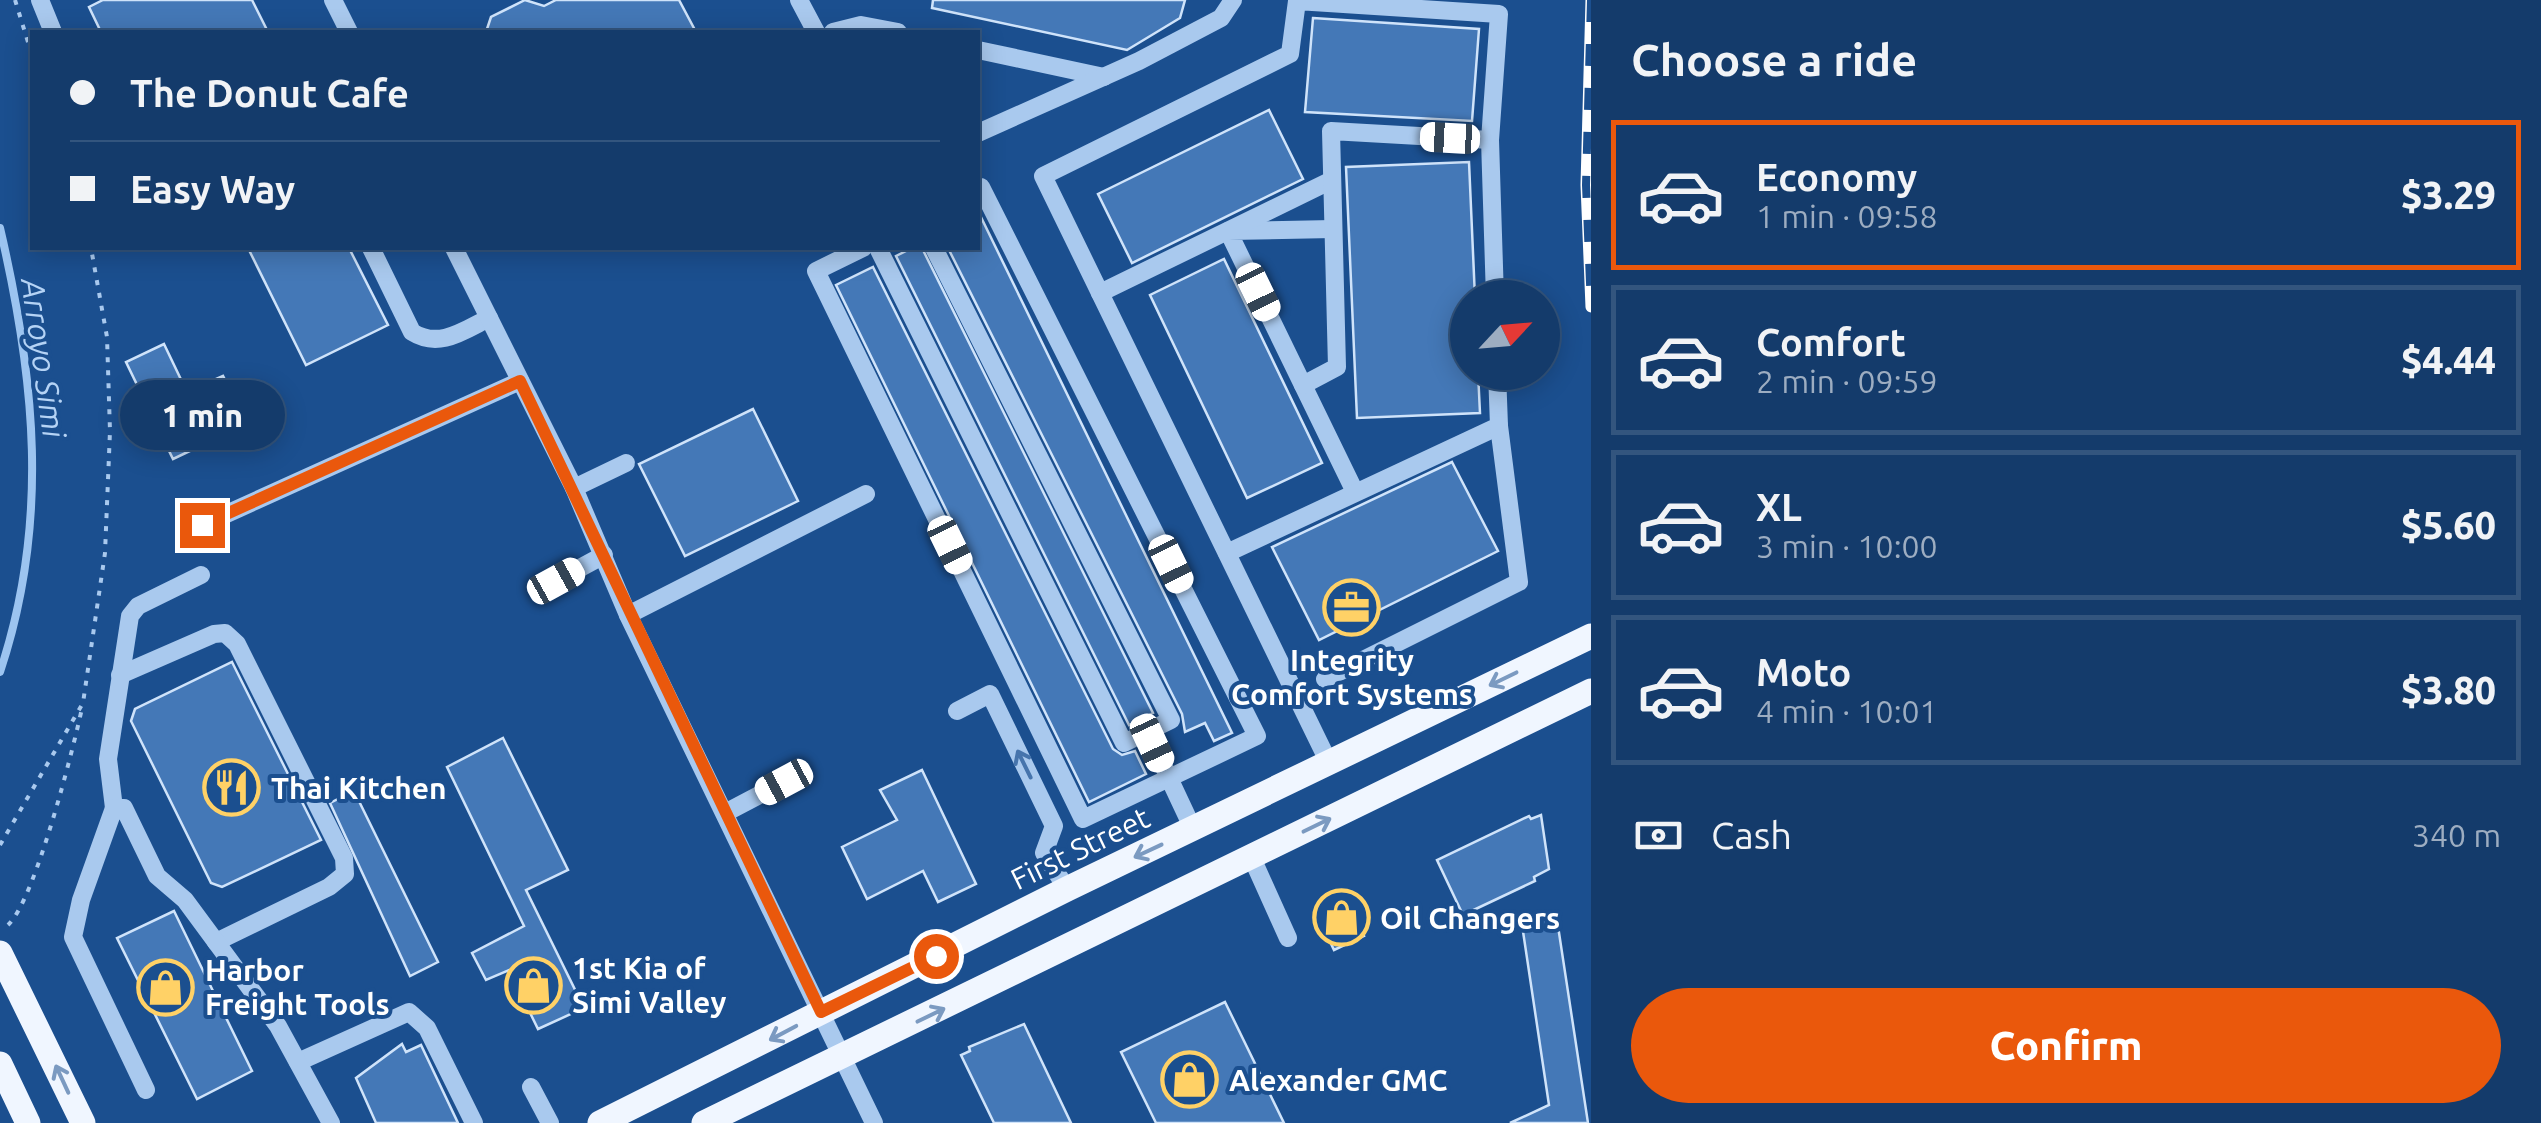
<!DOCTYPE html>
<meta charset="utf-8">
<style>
:root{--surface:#143b6b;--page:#214673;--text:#f1f3f6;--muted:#9dadc1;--line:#33557e;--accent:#ea580c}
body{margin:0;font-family:Ubuntu,sans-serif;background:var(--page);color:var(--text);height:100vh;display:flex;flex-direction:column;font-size:38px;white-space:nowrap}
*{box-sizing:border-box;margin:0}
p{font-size:32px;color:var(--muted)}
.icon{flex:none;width:55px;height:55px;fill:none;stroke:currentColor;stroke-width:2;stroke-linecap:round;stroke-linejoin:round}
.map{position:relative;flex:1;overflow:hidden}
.drawer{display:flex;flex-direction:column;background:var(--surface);width:950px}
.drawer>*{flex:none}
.guide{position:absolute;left:30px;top:30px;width:950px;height:220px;border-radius:0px;box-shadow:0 5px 25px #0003,0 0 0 2px var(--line);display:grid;align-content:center;height:220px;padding:0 40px;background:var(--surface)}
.needle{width:65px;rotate:64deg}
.fabs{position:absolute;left:1450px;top:280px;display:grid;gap:20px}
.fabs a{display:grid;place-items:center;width:110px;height:110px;border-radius:50%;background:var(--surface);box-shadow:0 5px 25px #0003,0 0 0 2px var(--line);font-size:50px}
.end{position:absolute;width:45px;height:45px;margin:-22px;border:12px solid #ea580c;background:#fff;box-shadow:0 0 0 5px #fff}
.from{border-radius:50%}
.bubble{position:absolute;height:70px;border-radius:35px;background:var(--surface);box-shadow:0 5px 25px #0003,0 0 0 2px var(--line);font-size:32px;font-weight:800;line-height:70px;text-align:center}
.car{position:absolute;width:30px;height:60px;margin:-30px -15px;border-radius:12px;box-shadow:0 0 8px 2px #0007;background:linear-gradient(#fff 24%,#345 0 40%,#fff 0 76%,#345 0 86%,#fff 0)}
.guide b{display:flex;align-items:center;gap:35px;height:95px;font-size:38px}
.guide b+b{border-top:2px solid var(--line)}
.guide i{width:25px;height:25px;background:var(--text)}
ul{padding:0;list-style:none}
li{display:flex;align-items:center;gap:30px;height:150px;margin:0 20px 15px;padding:0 20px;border:5px solid var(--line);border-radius:0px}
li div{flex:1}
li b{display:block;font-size:38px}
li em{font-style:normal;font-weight:800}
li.on{border-color:var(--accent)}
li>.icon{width:90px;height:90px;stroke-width:1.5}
h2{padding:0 40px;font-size:45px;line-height:120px}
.pay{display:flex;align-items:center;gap:25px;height:110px;padding:0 40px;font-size:38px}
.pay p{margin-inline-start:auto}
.primary-button{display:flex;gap:20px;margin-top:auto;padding:20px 40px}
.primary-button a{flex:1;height:115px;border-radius:60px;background:var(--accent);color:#fff;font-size:40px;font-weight:800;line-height:115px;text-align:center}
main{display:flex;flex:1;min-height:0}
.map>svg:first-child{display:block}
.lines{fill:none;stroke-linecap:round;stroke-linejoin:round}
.stream{stroke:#9cc4f0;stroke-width:8}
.building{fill:#4478b7;stroke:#cfe3fa;stroke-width:2.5}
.path{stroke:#a9c9ee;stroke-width:4;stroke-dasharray:5 8;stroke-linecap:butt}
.minor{stroke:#a9c9ee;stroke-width:18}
.major{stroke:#f0f6ff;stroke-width:25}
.rail-casing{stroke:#fff;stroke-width:11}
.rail{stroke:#1b4f8f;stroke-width:8;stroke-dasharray:22;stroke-linecap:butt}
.oneway{stroke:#7b9ac1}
.oneway2{stroke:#4674ac}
.route{stroke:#ea580c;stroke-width:12}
.labels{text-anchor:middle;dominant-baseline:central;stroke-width:8;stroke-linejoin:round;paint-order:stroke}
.poi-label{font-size:30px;font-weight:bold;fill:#fff;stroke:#1b4f8f;text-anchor:start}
.street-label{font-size:30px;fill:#fff;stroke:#1b4f8f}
.water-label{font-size:32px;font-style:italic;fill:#b5d3f5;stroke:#1b4f8f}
</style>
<main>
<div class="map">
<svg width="1591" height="1123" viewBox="0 0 1591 1123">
<rect width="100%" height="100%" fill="#1b4f8f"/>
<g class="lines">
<path class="stream" d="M 0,228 C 35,378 50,522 0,672"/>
</g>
<g class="building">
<polygon points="103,0 252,0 268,32 101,32 89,7"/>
<polygon points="525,0 544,6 556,0 679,0 696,32 486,32 491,17"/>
<polygon points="933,0 1185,0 1180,18 1127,50 932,8"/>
<polygon points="1313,18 1479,29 1472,121 1305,112"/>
<polygon points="1269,110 1303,179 1132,263 1098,194"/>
<polygon points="1469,162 1475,298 1468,298 1468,372 1478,372 1480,413 1357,418 1346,167"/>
<polygon points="978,211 1232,733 1214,741 1205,723 1185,732 1182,714 948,248 978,248"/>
<polygon points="248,248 349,248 388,325 306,365"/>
<polygon points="912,248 922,248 1153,713 1129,725 896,256"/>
<polygon points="1224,259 1322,463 1247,498 1150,295"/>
<polygon points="873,267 1113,749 1122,755 1135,751 1146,774 1089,802 836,285"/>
<polygon points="164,344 187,392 223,376 247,424 173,459 126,362"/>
<polygon points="753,409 798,501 685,556 639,464"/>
<polygon points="1452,462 1498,551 1319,640 1272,547"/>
<polygon points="232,662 321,840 222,887 211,883 131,721 135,709"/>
<polygon points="503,738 568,870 526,890 584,1008 538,1029 509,970 486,980 472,953 524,926 447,767"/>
<polygon points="922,770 976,884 938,902 923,871 867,899 842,847 897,820 880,790"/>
<polygon points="354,791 438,962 410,976 330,803"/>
<polygon points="1541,815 1549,869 1534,877 1535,881 1463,915 1437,860 1529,816 1531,819"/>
<polygon points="1347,900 1364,936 1334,950 1317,914"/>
<polygon points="174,911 252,1071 197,1099 117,938"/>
<polygon points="1556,913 1588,1123 1510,1123 1549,1105 1521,918"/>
<polygon points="1225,1002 1284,1123 1156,1123 1121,1052"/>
<polygon points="1024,1024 1071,1123 994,1123 961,1055 970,1051 969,1047"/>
<polygon points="402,1044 406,1052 421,1045 458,1123 376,1123 356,1078"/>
</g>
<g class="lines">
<g class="path">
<polyline points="15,0 32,55"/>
<polyline points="0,845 83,703 105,553 110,431 107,337 91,248"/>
<path d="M 8,925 C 35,900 73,750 82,708"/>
</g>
<g class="minor">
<polyline points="40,0 53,32"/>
<polyline points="333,0 349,32"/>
<polyline points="799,0 816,32"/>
<polyline points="833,32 861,25 898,32"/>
<polyline points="978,50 1104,77"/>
<polyline points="978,133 1139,61 1221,18 1233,0"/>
<polyline points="1333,229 1228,231 1355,492"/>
<path d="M 371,248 L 412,332 C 439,349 463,331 489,318"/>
<polyline points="454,248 574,488 628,615 874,1123"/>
<polyline points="863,248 816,271 1083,819 1257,736 981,187 978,189"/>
<polyline points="878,248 1124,743 1171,720 934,248"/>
<polyline points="1100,293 1332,180"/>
<polyline points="1303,385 1337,367 1331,131 1490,140"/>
<polyline points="574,488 626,463"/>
<polyline points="202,525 520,381"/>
<polyline points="1227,553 1499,426 1497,372"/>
<polyline points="556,581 604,555"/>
<polyline points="628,615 866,494"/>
<polyline points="120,675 214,634 225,633 237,644 344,858 345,874 329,887 216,942"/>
<polyline points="1325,679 1519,582 1499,426"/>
<polyline points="957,711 990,694 1054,826 1044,853 1067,889"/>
<polyline points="1147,731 1193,829"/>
<polyline points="1329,763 1043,176 1290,54 1297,1 1499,14 1490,140 1495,298"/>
<polyline points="114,808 108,759 130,616 138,606 201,575"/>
<polyline points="725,813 784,782"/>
<polyline points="1252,858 1288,938"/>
<polyline points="298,1062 409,1012 427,1028 474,1123"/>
<polyline points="531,1087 550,1123"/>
<polyline points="146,1090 73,937 81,900 114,808 124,808 157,876 185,900 278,1026 331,1123"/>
</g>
<g class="major">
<polyline points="0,953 83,1123"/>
<polyline points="0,1064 28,1123"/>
<polyline points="600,1123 1067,889 1591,636"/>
<polyline points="704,1123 1591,691"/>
</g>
<defs>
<polyline id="rail" points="1591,0 1586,185 1591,307"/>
</defs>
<use href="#rail" class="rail-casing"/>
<use href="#rail" class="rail"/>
</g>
<defs><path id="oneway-shaft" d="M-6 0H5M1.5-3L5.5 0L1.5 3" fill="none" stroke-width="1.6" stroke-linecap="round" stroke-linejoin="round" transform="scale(2.5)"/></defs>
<g class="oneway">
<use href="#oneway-shaft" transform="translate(1503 679) rotate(154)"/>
<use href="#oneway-shaft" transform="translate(1317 825) rotate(-26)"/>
<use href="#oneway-shaft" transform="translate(1148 851) rotate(155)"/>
<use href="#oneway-shaft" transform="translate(931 1015) rotate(-26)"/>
<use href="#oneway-shaft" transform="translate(783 1033) rotate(152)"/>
<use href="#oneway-shaft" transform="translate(62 1079) rotate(-115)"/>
</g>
<use class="oneway2" href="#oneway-shaft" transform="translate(1024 764) rotate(-116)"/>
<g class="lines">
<polyline class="route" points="202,525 520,381 821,1012 936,956"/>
</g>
<defs>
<symbol id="office-ring" viewBox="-11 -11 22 22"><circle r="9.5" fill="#1b4f8f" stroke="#ffd166" stroke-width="1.5"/><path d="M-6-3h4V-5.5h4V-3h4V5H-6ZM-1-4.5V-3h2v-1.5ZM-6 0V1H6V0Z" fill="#ffd166"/></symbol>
<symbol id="restaurant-ring" viewBox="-11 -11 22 22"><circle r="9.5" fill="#1b4f8f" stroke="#ffd166" stroke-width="1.5"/><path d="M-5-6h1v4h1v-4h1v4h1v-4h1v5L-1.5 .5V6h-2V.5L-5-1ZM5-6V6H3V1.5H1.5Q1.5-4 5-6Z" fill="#ffd166"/></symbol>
<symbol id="shop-ring" viewBox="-11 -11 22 22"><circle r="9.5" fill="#1b4f8f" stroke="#ffd166" stroke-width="1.5"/><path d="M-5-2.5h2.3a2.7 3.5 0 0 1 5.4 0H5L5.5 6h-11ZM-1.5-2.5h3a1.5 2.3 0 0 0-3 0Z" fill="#ffd166"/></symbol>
</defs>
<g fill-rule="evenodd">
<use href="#office-ring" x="1320" y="576" width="63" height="63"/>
<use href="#restaurant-ring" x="200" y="756" width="63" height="63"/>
<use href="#shop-ring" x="1310" y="886" width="63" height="63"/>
<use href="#shop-ring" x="502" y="954" width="63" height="63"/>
<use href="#shop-ring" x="134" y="956" width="63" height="63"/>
<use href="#shop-ring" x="1158" y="1048" width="63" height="63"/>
</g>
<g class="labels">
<g class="poi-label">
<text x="1352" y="660" text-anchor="middle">Integrity<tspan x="1352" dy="34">Comfort Systems</tspan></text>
<text x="271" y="788">Thai Kitchen</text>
<text x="1380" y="918">Oil Changers</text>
<text x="572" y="968">1st Kia of<tspan x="572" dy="34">Simi Valley</tspan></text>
<text x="205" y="970">Harbor<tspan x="205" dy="34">Freight Tools</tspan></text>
<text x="1229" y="1080">Alexander GMC</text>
</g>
<g class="street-label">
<text transform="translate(1080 848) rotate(-26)">First Street</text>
</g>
<g class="water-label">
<text transform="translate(44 358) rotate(82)">Arroyo Simi</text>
</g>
</g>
</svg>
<div class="fabs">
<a><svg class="needle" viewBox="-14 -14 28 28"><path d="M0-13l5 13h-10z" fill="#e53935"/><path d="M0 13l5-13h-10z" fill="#9dadc1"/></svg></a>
</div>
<i class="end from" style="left:936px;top:956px"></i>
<i class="end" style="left:202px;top:525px"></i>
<div class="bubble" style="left:120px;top:380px;width:165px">1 min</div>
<i class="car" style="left:1450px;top:138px;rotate:273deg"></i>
<i class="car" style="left:1258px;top:292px;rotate:154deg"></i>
<i class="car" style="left:950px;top:545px;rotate:154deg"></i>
<i class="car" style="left:1171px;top:564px;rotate:154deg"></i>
<i class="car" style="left:556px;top:581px;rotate:61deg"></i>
<i class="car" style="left:1152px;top:743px;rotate:155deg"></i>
<i class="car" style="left:784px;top:782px;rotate:242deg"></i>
<div class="guide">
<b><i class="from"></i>The Donut Cafe</b>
<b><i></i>Easy Way</b>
</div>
</div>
<section class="drawer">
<h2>Choose a ride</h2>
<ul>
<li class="on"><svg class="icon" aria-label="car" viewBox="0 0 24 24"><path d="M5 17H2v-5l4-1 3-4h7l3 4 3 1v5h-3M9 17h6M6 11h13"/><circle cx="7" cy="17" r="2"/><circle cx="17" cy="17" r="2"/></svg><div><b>Economy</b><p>1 min · 09:58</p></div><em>$3.29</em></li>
<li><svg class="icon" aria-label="car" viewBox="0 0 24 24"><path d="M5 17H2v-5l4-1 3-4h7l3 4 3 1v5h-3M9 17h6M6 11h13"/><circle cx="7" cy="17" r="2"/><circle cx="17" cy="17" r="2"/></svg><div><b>Comfort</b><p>2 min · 09:59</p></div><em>$4.44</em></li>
<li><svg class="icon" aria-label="car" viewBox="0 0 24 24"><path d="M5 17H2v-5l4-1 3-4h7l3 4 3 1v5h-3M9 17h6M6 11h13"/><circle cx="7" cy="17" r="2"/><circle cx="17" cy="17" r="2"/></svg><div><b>XL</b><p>3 min · 10:00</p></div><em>$5.60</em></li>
<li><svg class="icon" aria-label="car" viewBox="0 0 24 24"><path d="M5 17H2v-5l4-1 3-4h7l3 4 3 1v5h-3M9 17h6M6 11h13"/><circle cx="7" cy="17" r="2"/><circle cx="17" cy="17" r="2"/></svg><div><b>Moto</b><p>4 min · 10:01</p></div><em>$3.80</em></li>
</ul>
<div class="pay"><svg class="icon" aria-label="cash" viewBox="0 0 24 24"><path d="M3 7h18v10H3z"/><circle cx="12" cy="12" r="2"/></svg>Cash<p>340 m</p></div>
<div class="primary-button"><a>Confirm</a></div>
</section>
</main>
